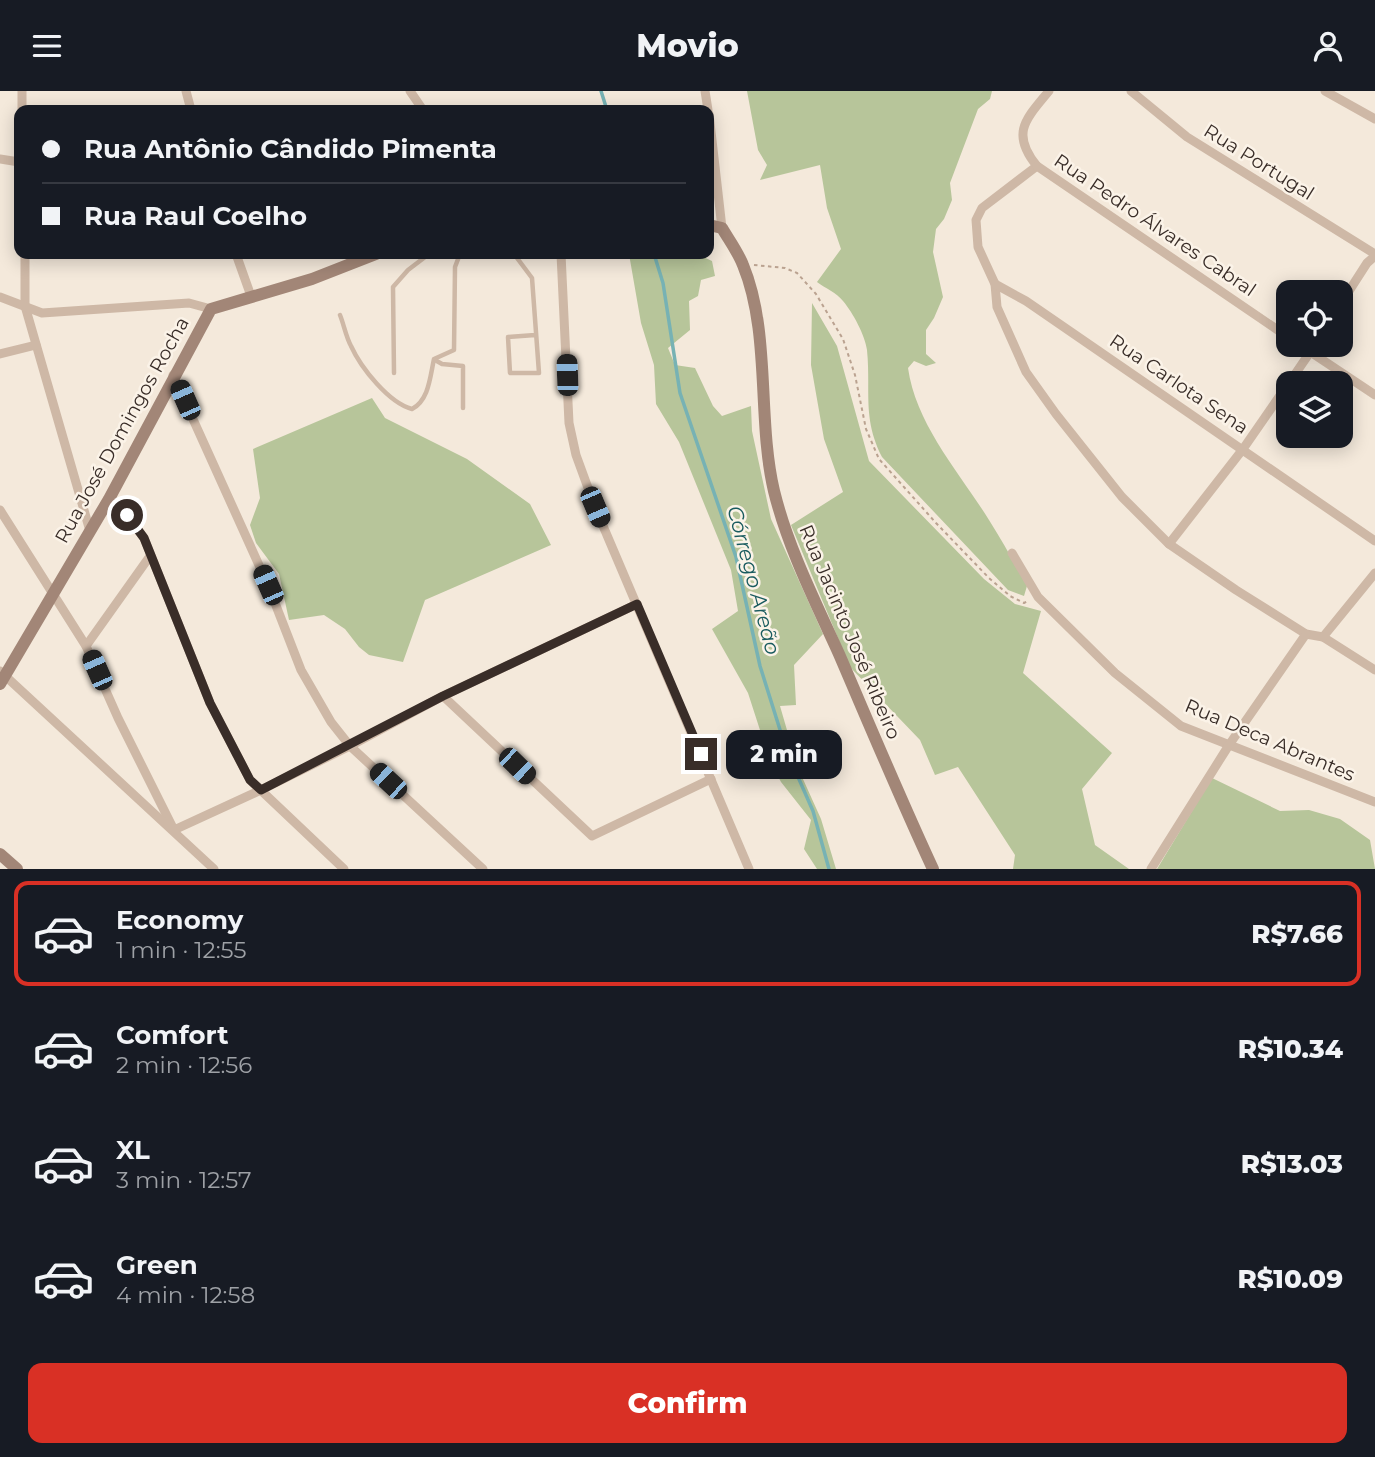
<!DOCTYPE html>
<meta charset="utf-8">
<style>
:root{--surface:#171b24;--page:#242831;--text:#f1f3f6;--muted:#9ea1a6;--line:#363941;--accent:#d93025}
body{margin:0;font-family:Montserrat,sans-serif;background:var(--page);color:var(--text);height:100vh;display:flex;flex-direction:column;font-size:26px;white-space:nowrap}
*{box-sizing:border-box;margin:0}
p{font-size:23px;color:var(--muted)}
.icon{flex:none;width:38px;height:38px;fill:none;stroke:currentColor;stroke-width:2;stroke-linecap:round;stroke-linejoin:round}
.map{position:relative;height:778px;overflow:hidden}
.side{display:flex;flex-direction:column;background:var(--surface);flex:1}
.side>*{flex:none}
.guide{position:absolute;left:14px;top:14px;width:700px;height:154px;border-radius:14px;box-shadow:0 4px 18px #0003;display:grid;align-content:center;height:154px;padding:0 28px;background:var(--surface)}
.fabs{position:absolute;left:1276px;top:189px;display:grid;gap:14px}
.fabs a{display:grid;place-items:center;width:77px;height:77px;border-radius:14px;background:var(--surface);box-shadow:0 4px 18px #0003;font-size:35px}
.end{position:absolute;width:32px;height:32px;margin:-16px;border:9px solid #392d28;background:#fff;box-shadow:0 0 0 4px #fff}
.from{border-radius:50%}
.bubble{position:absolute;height:49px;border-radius:14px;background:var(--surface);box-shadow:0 4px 18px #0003;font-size:23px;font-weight:800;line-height:49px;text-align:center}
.car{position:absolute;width:21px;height:42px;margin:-21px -10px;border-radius:9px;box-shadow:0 0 5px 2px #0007;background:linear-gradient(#222 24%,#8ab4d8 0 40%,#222 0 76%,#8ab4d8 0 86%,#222 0)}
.guide b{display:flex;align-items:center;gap:24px;height:66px;font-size:26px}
.guide b+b{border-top:2px solid var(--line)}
.guide i{width:18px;height:18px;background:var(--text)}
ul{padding:12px 0 0;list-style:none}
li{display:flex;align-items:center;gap:21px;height:105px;margin:0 14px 10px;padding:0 14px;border:4px solid transparent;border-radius:14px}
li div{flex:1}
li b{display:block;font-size:26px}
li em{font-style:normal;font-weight:800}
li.on{border-color:var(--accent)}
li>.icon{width:63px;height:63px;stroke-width:1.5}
.cta{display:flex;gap:14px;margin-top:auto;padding:14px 28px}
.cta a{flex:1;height:80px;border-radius:14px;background:var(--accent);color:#fff;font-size:28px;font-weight:800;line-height:80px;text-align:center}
header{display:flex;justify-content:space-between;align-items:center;height:91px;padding:0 28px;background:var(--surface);font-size:32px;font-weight:800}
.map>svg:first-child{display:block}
.green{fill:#b7c59a}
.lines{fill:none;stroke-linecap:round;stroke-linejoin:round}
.stream{stroke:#77b2b4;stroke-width:3.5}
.path{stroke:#baa290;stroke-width:2;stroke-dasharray:3.5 3.5;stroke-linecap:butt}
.lane{stroke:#ceb8a6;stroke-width:4.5}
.street{stroke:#ceb8a6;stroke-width:9}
.secondary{stroke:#a28677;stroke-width:12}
.route{stroke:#392d28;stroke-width:9}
.labels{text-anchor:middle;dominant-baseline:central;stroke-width:5;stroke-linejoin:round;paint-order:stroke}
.street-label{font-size:19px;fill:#392d28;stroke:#fbf3e8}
.water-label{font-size:21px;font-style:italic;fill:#195b5f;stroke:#fbf3e8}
</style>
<header><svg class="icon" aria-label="menu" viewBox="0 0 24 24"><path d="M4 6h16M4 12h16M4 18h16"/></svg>Movio<svg class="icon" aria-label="person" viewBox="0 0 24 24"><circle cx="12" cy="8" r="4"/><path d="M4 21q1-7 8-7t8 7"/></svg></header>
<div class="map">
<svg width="1375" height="778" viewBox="0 0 1375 778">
<rect width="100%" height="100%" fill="#f4e9db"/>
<g class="green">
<path d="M 747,0 L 992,0 L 990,8 L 978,18 L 950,92 L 952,109 L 944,128 L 936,138 L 933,161 L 943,206 L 934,227 L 926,239 L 926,263 L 936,272 L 926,275 L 914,270 L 908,277 C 916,334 960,382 989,429 C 1003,451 1015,473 1027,495 L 1024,505 L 1008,499 L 882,366 C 862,327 871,300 867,259 C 865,244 853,222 843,210 C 837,202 825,197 817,191 L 841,158 L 827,117 L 820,74 L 760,89 L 767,74 L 758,59 Z"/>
<polygon points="629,163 697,163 712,170 715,185 701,189 698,205 689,210 690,239 668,257 675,274 695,277 713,315 722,325 751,315 752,340 771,428 823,543 794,574 796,614 780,615 798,677 821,728 836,778 817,778 804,758 811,729 781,691 770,670 748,602 712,538 738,520 731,479 679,351 656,313 654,274 641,232"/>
<polygon points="812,212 837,255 869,370 984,488 1015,513 1041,520 1023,582 1112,662 1082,698 1095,754 1129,778 1013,778 1015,764 958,676 935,684 920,649 850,576 791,434 843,401 824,348 811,274"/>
<polygon points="372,307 385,327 467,368 530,413 551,454 425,509 403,571 369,564 359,556 345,538 324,524 289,529 279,483 256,452 250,434 260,407 253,358"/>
<polygon points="1212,687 1280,720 1309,719 1340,728 1370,749 1375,778 1157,778"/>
</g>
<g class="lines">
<g class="stream">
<polyline points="601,0 607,19"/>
<polyline points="654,163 663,192 680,302 736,466 760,575 787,661 813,720 829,778"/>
</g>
<polyline class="path" points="754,174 785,177 797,182 816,203 843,248 855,284 866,338 879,368 936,432 989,487 1010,505 1024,512 1028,510"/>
<g class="lane">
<polyline points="514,163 532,187 539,282 510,282 508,246 535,244"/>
<path d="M 340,224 C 344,234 346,246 351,255 C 361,277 389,312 412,318 C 429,309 430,286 434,268 L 454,259 L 455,176 L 460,163"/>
<polyline points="435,269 442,273 463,275 463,317"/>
<polyline points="394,282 393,196 408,179 429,163"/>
</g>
<g class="street">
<polyline points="22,0 22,19"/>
<polyline points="186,0 191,19"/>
<polyline points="410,0 423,19"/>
<polyline points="705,0 708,19"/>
<path d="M 1049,0 C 1026,28 1010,42 1037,75 L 982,117 L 976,129 L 978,156 L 995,193 L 997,216 L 1026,281 L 1056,323 L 1122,406 L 1169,453 L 1236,499 L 1306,543 L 1323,546 L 1375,579"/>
<polyline points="1131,0 1187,46 1375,163"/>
<polyline points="1325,0 1375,28"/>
<polyline points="709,23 722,137"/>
<polyline points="0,68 19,71"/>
<polyline points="1037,75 1288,246"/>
<polyline points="25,163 25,215 90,440"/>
<polyline points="236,163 251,205"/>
<polyline points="561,163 569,332 576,364 595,416 749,778"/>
<polyline points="995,193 1026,210 1375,450"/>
<polyline points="0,206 42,222 189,212 211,218"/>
<polyline points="1340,214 1367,172 1375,165"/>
<polyline points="1300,254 1375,304"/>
<polyline points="0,263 36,254"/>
<polyline points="173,284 268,494 301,579 331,631 350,655 483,778"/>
<polyline points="1289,292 1315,254"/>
<polyline points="109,408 127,424 144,447 210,612 250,689 344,778"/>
<polyline points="0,419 86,555 118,627 174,739 261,699 350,655 443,605 637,513"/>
<polyline points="1169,453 1243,358 1288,293"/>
<polyline points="1012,462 1038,506 1115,582 1181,635 1375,711"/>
<polyline points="1323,546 1375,482"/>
<polyline points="86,555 150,465"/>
<polyline points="0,580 214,778"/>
<polyline points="443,605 592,745 711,688"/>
<polyline points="1151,778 1229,654 1306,543"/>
</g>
<g class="secondary">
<path d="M 709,134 L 722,137 C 729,149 738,161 743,174 C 771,242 757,328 774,400 C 788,457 815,510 839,563 C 870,635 900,707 933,778"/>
<polyline points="0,593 109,408 211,218 312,188 376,163"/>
<polyline points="0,763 17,778"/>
</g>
</g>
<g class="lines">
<polyline class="route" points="127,424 144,447 210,612 250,689 261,699 443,605 637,513 701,663"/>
</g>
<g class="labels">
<g class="street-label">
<text transform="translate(1259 71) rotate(32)">Rua Portugal</text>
<text transform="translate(1155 134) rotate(34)">Rua Pedro Álvares Cabral</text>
<text transform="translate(1179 293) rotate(34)">Rua Carlota Sena</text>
<text transform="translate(122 339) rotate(-61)">Rua José Domingos Rocha</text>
<text transform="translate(850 541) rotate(67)">Rua Jacinto José Ribeiro</text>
<text transform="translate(1270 649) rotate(23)">Rua Deca Abrantes</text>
</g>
<g class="water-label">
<text transform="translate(754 489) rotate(75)">Córrego Areão</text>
</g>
</g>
</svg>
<div class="fabs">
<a><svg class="icon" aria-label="locate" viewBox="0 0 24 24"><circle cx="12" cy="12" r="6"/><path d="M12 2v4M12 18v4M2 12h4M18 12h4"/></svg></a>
<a><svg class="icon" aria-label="layers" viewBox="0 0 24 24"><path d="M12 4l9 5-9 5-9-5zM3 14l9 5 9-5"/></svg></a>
</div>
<i class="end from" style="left:127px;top:424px"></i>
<i class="end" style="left:701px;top:663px"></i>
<div class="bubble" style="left:726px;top:639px;width:116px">2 min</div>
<i class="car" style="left:567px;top:284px;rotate:358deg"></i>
<i class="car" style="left:185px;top:309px;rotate:336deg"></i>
<i class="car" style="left:595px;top:416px;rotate:157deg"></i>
<i class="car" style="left:268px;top:494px;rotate:336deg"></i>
<i class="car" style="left:97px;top:579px;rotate:336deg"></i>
<i class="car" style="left:517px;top:675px;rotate:134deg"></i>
<i class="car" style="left:388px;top:690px;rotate:313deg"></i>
<div class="guide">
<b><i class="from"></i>Rua Antônio Cândido Pimenta</b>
<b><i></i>Rua Raul Coelho</b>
</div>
</div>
<section class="side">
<ul>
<li class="on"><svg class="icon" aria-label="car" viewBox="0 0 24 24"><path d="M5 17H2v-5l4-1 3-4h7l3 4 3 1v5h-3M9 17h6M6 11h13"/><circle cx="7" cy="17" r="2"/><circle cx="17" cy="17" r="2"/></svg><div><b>Economy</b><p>1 min · 12:55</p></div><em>R$7.66</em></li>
<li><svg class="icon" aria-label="car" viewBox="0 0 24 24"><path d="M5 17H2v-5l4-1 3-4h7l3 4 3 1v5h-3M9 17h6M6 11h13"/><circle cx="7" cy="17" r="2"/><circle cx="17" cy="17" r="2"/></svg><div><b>Comfort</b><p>2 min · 12:56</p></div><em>R$10.34</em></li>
<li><svg class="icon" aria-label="car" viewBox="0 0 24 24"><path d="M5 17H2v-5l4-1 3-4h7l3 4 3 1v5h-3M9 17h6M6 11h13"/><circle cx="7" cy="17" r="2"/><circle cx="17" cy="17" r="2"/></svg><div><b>XL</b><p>3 min · 12:57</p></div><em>R$13.03</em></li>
<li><svg class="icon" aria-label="car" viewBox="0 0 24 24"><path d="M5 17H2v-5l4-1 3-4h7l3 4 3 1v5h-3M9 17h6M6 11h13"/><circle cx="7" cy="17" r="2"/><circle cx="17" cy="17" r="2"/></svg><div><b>Green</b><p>4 min · 12:58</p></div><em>R$10.09</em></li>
</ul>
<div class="cta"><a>Confirm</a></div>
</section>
